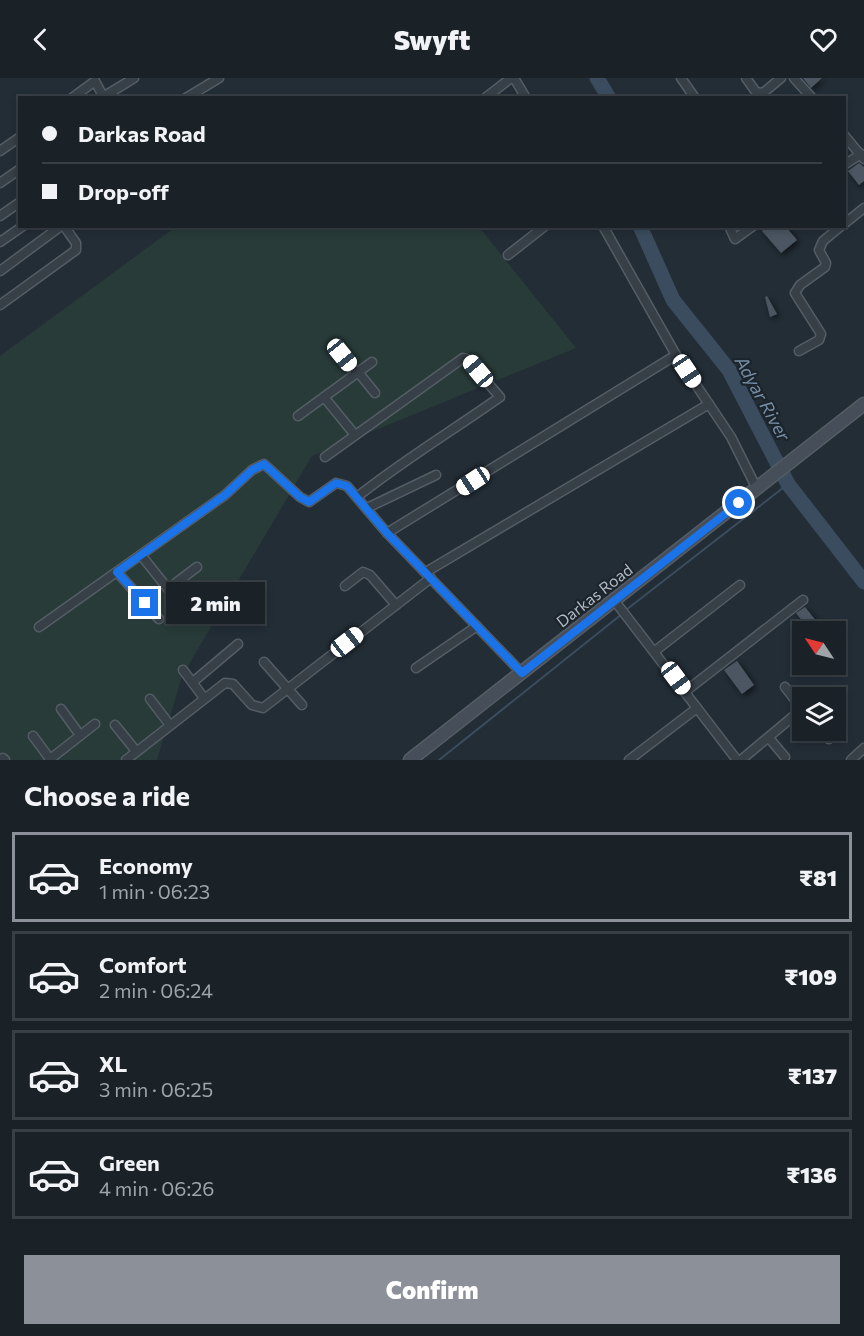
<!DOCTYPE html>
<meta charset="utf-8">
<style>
:root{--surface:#1a2228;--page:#272f34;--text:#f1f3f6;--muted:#9fa4a8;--line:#383f45;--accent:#8c9099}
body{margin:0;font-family:Commissioner,sans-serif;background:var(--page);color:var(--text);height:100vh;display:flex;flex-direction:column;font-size:22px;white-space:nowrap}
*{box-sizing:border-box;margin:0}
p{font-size:20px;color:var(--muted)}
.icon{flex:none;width:33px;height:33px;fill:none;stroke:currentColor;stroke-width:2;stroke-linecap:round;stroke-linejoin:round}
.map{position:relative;height:682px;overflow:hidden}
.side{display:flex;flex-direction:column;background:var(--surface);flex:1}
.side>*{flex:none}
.guide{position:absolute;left:18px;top:18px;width:828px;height:132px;border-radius:0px;box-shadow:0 3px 9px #0003,0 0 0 2px var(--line);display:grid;align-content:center;height:132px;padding:0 24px;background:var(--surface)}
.needle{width:39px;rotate:305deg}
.buttons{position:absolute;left:792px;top:543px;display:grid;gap:12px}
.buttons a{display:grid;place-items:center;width:54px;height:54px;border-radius:0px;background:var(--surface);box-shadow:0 3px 9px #0003,0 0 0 2px var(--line);font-size:30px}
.end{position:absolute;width:27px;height:27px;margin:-14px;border:8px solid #1a73e8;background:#fff;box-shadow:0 0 0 3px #fff}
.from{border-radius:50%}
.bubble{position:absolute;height:42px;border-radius:0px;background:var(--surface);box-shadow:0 3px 9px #0003,0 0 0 2px var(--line);font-size:20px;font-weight:800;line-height:42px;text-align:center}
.car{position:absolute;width:18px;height:36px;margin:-18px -9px;border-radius:8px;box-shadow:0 0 4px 2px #0007;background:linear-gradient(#fff 24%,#345 0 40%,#fff 0 76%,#345 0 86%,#fff 0)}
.guide b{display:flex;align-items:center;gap:21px;height:57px;font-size:22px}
.guide b+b{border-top:2px solid var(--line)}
.guide i{width:15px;height:15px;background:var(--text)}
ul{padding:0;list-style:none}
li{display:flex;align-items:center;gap:18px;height:90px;margin:0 12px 9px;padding:0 12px;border:3px solid var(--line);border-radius:0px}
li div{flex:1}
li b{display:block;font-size:22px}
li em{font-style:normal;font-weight:800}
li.selected{border-color:var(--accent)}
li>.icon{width:54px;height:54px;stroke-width:1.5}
h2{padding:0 24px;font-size:27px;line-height:72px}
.primary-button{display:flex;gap:12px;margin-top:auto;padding:12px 24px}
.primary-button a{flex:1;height:69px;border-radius:0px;background:var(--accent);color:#fff;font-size:24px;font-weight:800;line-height:69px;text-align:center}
header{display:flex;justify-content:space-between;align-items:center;height:78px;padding:0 24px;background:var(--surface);font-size:27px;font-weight:800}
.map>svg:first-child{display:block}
.green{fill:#283b39}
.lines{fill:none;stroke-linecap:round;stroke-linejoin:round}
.stream{stroke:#3a4c5e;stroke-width:2}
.river{stroke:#3a4c5e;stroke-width:15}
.building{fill:#4c5762;filter:url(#shadow)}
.street-casing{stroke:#545d65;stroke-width:11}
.secondary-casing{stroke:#545d65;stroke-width:15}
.street{stroke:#373f47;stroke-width:8}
.secondary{stroke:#454e59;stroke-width:12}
.route{stroke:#1a73e8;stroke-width:8}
.labels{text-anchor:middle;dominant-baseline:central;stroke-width:4.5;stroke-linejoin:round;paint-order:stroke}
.street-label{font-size:16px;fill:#b1bac3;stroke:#1c242c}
.water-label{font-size:18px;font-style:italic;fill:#758da4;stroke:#1c242c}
</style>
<header><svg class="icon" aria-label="back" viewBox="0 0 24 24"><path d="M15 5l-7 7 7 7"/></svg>Swyft<svg class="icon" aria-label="heart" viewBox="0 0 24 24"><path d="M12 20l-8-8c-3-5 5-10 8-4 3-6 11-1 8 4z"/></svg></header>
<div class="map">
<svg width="864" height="682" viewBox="0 0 864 682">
<defs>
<filter id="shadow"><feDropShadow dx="2.5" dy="2.5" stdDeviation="3" flood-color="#0009"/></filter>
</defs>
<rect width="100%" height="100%" fill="#232d36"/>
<polygon class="green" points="177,148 479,149 576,270 312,378 182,598 157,682 0,682 0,278"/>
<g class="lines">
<g class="stream">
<polyline points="626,532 788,406"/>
<polyline points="439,682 622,536"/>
</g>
<g class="river">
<polyline points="597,0 609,20"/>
<polyline points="640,148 673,222 729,292 788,406 864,504"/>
</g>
</g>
<g class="building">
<polygon points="803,0 822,0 811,10"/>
<polygon points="859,85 864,89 864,103 859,107 848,93"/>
<polygon points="767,148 785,148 797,162 781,175 762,153"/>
<polygon points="767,218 777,236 770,239 765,219"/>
<polygon points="805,529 825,554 811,554 796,535"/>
<polygon points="737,583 754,607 742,616 724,592"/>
</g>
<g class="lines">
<defs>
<g id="street">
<polyline points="514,0 526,20"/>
<polyline points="681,0 695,20"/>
<polyline points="746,0 756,14 763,15 781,0"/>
<polyline points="794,0 812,20"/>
<polyline points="103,19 134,0"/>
<polyline points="72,20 95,3 104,20"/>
<polyline points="186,20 219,0"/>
<polyline points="485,20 511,0"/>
<polyline points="844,57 864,81"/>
<polyline points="0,73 20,59"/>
<polyline points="844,87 861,76"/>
<polyline points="0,105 20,91"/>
<polyline points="0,138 20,124"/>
<polyline points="844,146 864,130"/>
<polyline points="603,148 676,277 731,359 757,411"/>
<polyline points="729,148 735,161 753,148"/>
<polyline points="0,164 23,148"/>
<polyline points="508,177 545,148"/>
<polyline points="0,193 61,148"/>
<polyline points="0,227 76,172 76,165 64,148"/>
<polyline points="799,273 819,262 821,256 795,215 800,207 825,189 826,185 819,172 823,163 841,148"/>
<polyline points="342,277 357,295"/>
<polyline points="358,294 375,315"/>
<polyline points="324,319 355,357"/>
<polyline points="298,338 372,284"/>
<path d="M 325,379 L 463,280 L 467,281 L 500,319 C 452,353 402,383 357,419"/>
<polyline points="367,430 436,397"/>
<polyline points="387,455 676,277"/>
<polyline points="141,477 180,526"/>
<polyline points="117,494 159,541"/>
<polyline points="426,494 709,326"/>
<polyline points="345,508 363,494 370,497 396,527"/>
<polyline points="168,511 197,489"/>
<polyline points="614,522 737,682"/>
<polyline points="39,549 225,417 252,392 264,386 300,419 309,424 336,405 347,408 387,455 522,595"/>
<polyline points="655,573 740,507"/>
<polyline points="264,584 302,627"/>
<polyline points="416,590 477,548"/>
<polyline points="183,592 204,620"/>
<polyline points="193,604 238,566"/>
<polyline points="785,609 802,631"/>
<polyline points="686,613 803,522"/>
<polyline points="150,621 170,647"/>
<polyline points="61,631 80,657"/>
<polyline points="115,647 136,673"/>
<polyline points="822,652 829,661"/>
<polyline points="33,658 50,681"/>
<polyline points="769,660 785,679"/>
<polyline points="3,680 5,682"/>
<polyline points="49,682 95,646"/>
<polyline points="126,682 225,605 233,606 252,627 263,630 431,500"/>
<polyline points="629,682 697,630"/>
<polyline points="741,682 802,631"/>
<polyline points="851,682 864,670"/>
</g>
<polyline id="secondary" points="410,682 864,326"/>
</defs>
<use href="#street" class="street-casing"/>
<use href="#secondary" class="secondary-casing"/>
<use href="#street" class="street"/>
<use href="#secondary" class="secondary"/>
</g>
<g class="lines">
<polyline class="route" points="145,525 117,494 225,417 252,392 264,386 300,419 309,424 336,405 347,408 387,455 522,595 739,425"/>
</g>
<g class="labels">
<g class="street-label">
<text transform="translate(594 517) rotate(-38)">Darkas Road</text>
</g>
<g class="water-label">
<text transform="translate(763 320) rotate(61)">Adyar River</text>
</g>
</g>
</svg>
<div class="buttons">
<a><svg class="needle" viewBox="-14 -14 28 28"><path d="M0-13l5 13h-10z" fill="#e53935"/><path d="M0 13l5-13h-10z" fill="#9fa4a8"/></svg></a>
<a><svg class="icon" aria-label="layers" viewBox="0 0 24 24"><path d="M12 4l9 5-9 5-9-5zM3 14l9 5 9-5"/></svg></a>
</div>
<i class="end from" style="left:739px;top:425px"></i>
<i class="end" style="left:145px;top:525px"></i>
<div class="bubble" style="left:166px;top:504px;width:99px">2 min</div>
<i class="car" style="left:342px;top:277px;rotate:141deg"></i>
<i class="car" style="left:478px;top:293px;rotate:320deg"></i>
<i class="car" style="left:687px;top:293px;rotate:146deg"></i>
<i class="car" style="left:473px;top:403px;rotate:237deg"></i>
<i class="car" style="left:347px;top:564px;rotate:52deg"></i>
<i class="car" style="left:676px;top:600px;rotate:143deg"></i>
<div class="guide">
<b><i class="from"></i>Darkas Road</b>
<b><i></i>Drop-off</b>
</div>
</div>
<section class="side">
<h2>Choose a ride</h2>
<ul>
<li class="selected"><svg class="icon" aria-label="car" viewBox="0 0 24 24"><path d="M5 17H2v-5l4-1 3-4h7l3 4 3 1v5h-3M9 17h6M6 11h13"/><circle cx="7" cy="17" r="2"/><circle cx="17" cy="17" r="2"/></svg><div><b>Economy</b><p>1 min · 06:23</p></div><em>₹81</em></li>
<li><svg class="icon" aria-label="car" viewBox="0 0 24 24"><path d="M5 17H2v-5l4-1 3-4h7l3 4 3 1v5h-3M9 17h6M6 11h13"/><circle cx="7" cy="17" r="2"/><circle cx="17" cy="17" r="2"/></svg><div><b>Comfort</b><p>2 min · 06:24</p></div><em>₹109</em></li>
<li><svg class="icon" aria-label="car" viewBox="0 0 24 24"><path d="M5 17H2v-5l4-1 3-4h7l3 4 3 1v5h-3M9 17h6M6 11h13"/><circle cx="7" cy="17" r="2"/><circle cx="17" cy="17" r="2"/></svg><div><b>XL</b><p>3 min · 06:25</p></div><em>₹137</em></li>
<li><svg class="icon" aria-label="car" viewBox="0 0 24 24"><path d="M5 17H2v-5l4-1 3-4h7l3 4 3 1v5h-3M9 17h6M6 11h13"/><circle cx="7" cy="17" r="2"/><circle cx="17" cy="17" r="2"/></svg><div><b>Green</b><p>4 min · 06:26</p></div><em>₹136</em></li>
</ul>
<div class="primary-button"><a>Confirm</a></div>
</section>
